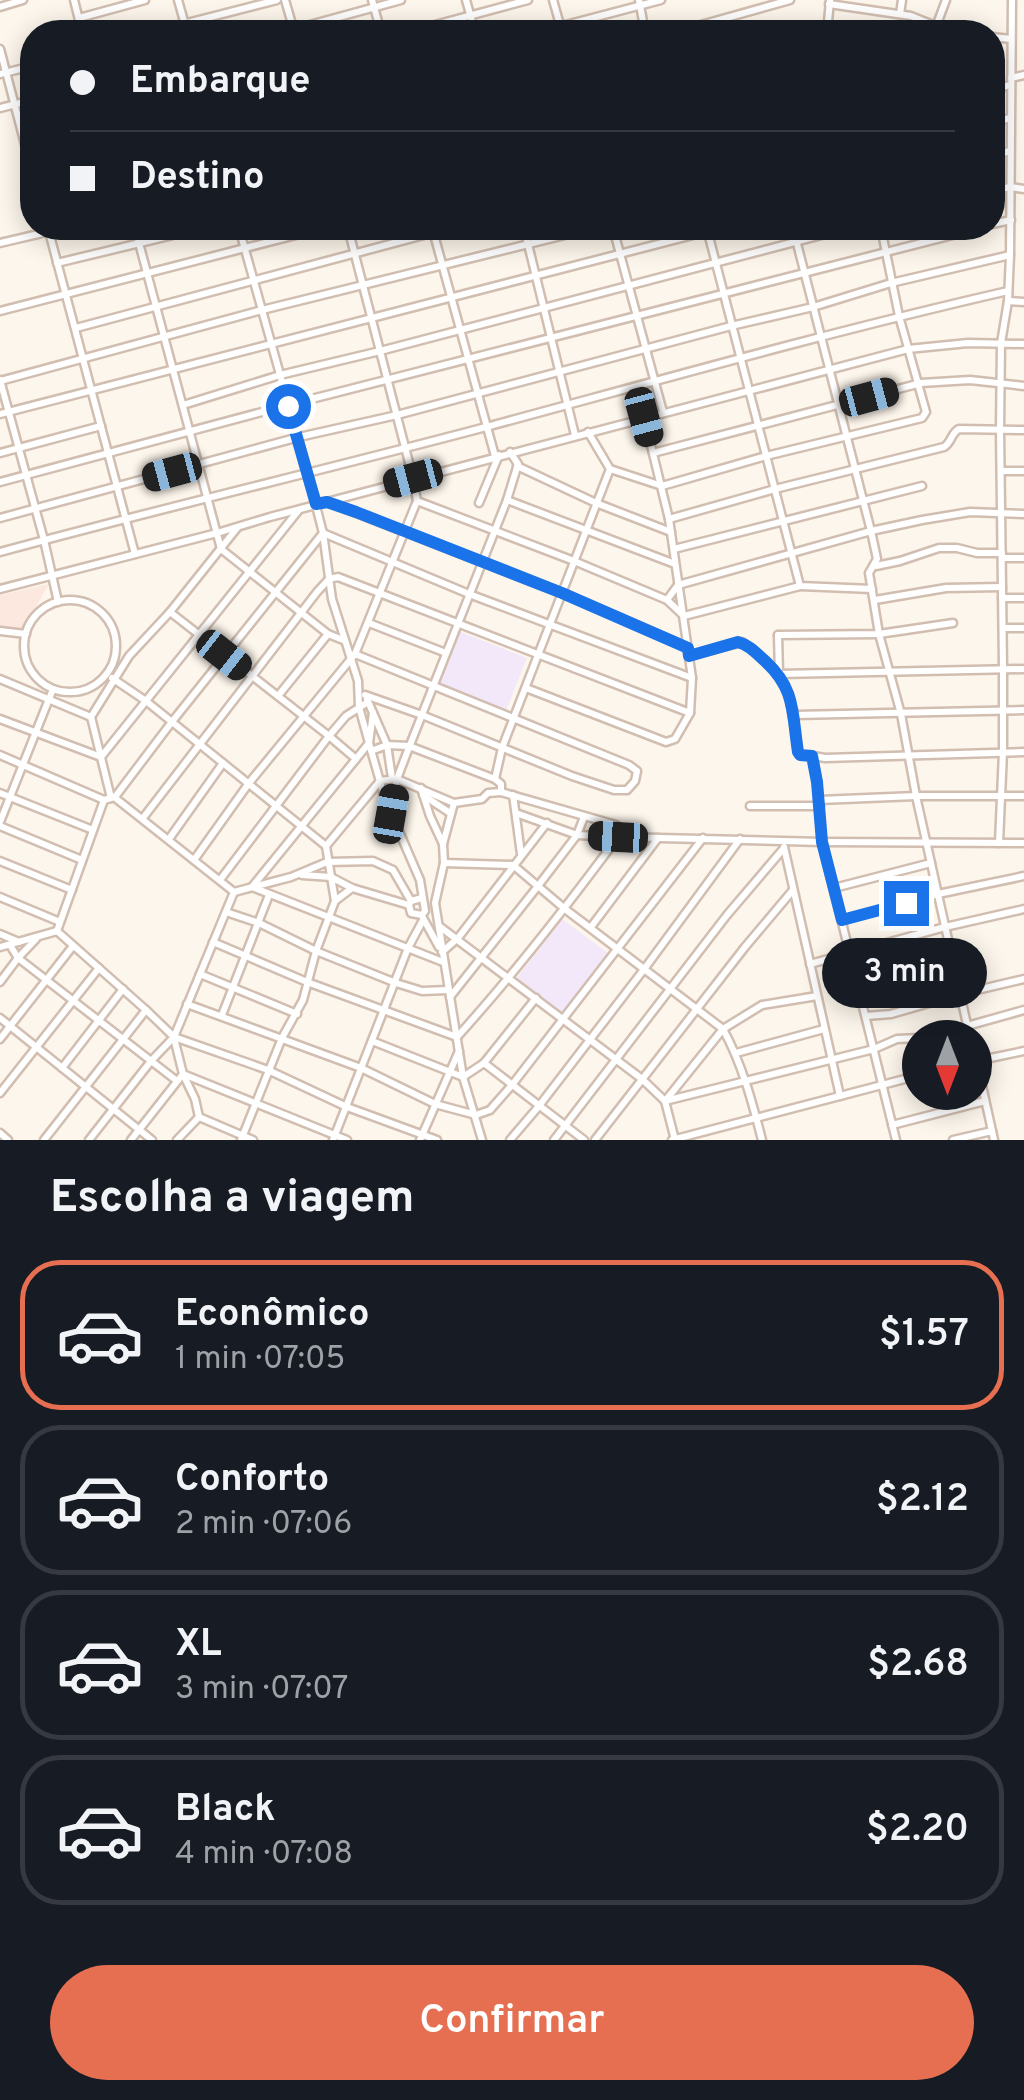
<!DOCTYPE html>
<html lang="pt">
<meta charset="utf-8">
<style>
:root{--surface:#171b24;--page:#20242c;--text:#f1f3f6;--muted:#9ea1a6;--line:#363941;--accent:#e76f51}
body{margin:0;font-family:Overpass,sans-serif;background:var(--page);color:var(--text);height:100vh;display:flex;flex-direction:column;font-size:38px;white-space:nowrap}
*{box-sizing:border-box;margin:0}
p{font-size:32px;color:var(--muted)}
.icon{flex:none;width:55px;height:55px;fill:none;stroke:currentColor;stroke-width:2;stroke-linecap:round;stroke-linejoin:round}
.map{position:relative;height:1140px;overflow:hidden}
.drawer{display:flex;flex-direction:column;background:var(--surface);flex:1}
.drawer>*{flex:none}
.banner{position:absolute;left:20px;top:20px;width:985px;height:220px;border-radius:40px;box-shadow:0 5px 25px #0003;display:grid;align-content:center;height:220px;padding:0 50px;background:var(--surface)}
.needle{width:65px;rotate:180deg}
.controls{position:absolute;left:902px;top:1020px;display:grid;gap:20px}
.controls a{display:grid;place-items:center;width:90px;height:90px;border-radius:50%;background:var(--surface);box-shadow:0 5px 25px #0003;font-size:50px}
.end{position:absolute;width:45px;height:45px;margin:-22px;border:12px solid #1a73e8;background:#fff;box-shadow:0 0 0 5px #fff}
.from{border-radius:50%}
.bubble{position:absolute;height:70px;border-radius:35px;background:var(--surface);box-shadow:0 5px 25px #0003;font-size:32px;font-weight:600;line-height:70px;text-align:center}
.car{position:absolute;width:30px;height:60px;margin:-30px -15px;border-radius:12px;box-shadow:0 0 8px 2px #0007;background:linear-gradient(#222 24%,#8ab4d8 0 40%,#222 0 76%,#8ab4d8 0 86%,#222 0)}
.banner b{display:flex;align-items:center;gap:35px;height:95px;font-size:38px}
.banner b+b{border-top:2px solid var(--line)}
.banner i{width:25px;height:25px;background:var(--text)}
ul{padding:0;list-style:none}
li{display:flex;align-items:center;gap:30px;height:150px;margin:0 20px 15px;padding:0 30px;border:5px solid var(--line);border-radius:40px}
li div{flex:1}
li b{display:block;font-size:38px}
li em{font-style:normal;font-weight:600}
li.current{border-color:var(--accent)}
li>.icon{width:90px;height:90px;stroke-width:1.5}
h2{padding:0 50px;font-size:45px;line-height:120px}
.cta{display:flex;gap:20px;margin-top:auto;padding:20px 50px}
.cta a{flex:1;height:115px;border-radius:60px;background:var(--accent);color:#fff;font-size:40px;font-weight:600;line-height:115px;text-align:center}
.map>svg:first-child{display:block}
.commercial{fill:#fde8e0}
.education{fill:#f3e8fa}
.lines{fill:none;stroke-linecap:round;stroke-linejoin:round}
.minor-casing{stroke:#d1beb0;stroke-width:11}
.minor{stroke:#fff;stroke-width:6}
.route{stroke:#1a73e8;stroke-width:12}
</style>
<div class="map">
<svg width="1024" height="1140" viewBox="0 0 1024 1140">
<rect width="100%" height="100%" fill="#fdf6ec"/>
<polygon class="commercial" points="49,584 18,638 0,634 0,595"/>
<g class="education">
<polygon points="458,631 527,658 506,711 437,684"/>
<polygon points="562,919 608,953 562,1013 516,979"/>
</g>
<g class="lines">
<defs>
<g id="minor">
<polyline points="74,0 82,32"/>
<polyline points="178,0 187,32"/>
<polyline points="285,0 294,31"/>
<polyline points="372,0 381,32"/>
<polyline points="466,0 475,32"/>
<polyline points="553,0 562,32"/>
<polyline points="639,0 645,32"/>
<polyline points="829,4 911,16 936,26"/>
<polyline points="0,7 23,0"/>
<polyline points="900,14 902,0"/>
<polyline points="79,18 145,0"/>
<polyline points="152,32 277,0"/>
<polyline points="284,32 401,0"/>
<polyline points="409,32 528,0"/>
<polyline points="539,32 661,0"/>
<polyline points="676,32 790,0"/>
<polyline points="827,32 830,1"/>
<polyline points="934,32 946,0"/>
<polyline points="992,37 1011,39"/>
<polyline points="0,49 32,171"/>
<polyline points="0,74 32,66"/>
<polyline points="1011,78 1024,75"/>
<polyline points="992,89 1011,85"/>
<polyline points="0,108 32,100"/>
<polyline points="992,123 1010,118"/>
<polyline points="992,156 1010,151"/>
<polyline points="992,191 1010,187 1024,189"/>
<polyline points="992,224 1011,220"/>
<polyline points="48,228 135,554"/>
<polyline points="135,228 221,549 328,634"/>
<polyline points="239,228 307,471 323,533 332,599 358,681 359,707 369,743 385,799 420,880 425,911 422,915 411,913 409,905 411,901 422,898"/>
<polyline points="348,228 413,478 417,501 574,561 667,600 684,616 800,586"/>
<polyline points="524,228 575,435"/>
<polyline points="613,228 663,412"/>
<polyline points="793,228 871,531 877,559 869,573 879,634 901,714 916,796 970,1038"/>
<polyline points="707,229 800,586 872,589"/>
<polyline points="433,231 495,456"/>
<polyline points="0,243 64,228"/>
<polyline points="57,263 173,235"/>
<polyline points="1008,301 1024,302"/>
<polyline points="0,311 323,228"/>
<polyline points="76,328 450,228"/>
<polyline points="0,380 44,540 58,602"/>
<polyline points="0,381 262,310 593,228"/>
<polyline points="183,405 280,375 380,351 848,228"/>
<polyline points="0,414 720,228"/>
<polyline points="0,453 101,426"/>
<polyline points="653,453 921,383 970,380 1024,386"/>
<polyline points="517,466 596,503 671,532"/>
<polyline points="610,469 662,486 766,456 922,418 926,412 899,316 881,228"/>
<polyline points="1001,471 1024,471"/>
<polyline points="0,482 288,405 980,228"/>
<polyline points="507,500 675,564"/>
<polyline points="328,502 562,593 687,647"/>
<polyline points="479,503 499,455"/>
<polyline points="0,518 299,437 397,415 731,326 813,307 891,283 1010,255"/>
<path d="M 669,519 L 775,489 L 944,447 C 952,442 951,433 959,429 L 1024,430"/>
<polyline points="674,549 922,486"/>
<path d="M 0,552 C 162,508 324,470 486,427 C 660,380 833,331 1008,291"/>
<polyline points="1002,558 1024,558"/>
<polyline points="876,566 900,561 939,548 957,548 977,553 1002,553"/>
<polyline points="0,589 217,533 270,517 908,349 968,343 1024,344"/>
<polyline points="1002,598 1024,598"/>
<polyline points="667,600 678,585 871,531 922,520 970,512 1024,514"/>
<polyline points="875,600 946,588 1002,587"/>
<circle cx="70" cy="646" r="46"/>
<polyline points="170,612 329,736 356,759"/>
<polyline points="369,623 446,653"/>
<polyline points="1003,628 1024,628"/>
<polyline points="0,631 26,634"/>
<polyline points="778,635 779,674 1024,669"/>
<polyline points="778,635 879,634 953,623"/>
<polyline points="355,654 417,501"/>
<path d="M 689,656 L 742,642 C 794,677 789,695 798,751 L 800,755 L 813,756 L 817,782 L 822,842 L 896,1140"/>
<polyline points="112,678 146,701 326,846"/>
<polyline points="0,679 91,717"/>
<polyline points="526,688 666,742 675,739 690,713 692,678 669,519 644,417"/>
<polyline points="278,696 328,634 343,640"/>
<polyline points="367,699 387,745 392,778"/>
<polyline points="373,713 369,743 252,887 443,962"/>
<polyline points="795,715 1024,710"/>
<polyline points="0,719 101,757 298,511"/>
<polyline points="371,751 387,745 409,746 495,779"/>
<polyline points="0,755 104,800"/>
<polyline points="813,756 825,758 1024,752"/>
<polyline points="421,788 430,816 443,844 444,863 435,903 463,1077 482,1140"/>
<polyline points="0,793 93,830"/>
<polyline points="423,795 450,813"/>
<polyline points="513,795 521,854"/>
<polyline points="114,797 234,892"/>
<polyline points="115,797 171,723 323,533 469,594 692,678"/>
<polyline points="111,798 91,717 129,656 170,612 237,528"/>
<polyline points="819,800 916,796 1024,796"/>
<polyline points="750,806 820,806"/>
<polyline points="516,813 577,835 618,837 822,842 1024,843"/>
<polyline points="391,814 397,779 408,750 507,500 518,464 510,452"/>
<polyline points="143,818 317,592 329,579 338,577 690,713"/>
<polyline points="0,822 53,689"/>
<polyline points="0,826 82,860"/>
<polyline points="169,839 223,763"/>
<polyline points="999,843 1003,752 1003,669 1000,429 1001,343 1008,301 1010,255 1012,0"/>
<polyline points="443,844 454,803"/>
<polyline points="784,847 840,1096"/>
<polyline points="194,860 249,783 355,654 629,765 637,771 635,781 627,790 614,790 572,776 422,715 365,695"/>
<polyline points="0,861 72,890"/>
<path d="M 444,863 L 513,865 L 565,909 L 723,1029 C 742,1064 752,1101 762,1140"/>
<polyline points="302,875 331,877 352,888 409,905"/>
<polyline points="220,880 329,736 346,716 368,702"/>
<polyline points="834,888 931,863"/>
<polyline points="234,892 291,877 327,862 373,861 393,870 411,901"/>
<polyline points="0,897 60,922"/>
<polyline points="335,901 326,846 380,781 397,779 454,803 482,799 488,793 501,792 501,784 495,779 502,748 610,469 588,432"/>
<polyline points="226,912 259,923 316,951 396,983 422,991 448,990"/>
<polyline points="423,918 439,947"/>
<polyline points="842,920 938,894 1024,876"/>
<polyline points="439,926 642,1079 665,1101 675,1140"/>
<polyline points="591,927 658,838"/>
<polyline points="57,931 146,1010 174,1037 268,1070 347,1107 437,1140"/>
<polyline points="57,931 104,800 111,798"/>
<polyline points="0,934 19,942"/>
<path d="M 213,942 L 307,982 L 457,1037 C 515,973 567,906 618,837 L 620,829 L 616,825 L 501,792"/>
<polyline points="10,945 18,958 177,1081"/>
<polyline points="0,947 57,931"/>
<polyline points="442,952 458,938 547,823"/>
<polyline points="810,964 945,927 1024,909"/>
<polyline points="200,974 297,1014"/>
<polyline points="0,982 18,958 36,939"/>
<polyline points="450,997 538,886 577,835 584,817"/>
<polyline points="187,1004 361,1068 435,1104 476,1115 490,1110 512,1085 703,838"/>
<polyline points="222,1015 269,895"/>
<polyline points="866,1016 891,1014 960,994 1024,979"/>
<polyline points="0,1018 152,1140"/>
<polyline points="174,1038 183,1074 195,1099 199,1117"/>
<polyline points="924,1038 1024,1010"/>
<polyline points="0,1039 73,946"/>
<polyline points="372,1041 463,1077 484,1063 536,998"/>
<polyline points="736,1053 824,1029"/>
<polyline points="975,1054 994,1140"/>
<polyline points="976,1061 1024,1051"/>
<polyline points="484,1063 584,1140"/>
<polyline points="62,1068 123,989"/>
<polyline points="0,1093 99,968"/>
<polyline points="666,1100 723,1029 762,1005 817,996"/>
<polyline points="665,1101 874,1049 897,1039 920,1038"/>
<polyline points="199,1117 253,1140"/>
<polyline points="892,1125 985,1101"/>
<polyline points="0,1133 8,1140"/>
<polyline points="44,1140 146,1010"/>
<polyline points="89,1140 151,1061 174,1037 234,892"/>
<polyline points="131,1140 183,1074 347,1140"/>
<polyline points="177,1140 199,1117"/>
<polyline points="241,1140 282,1038 303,1000 316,951 335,901 352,888"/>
<polyline points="333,1140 408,948 423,920"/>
<polyline points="420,1140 459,1051"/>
<polyline points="510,1140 539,1106 645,968 740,839"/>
<polyline points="554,1140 727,915 784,848"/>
<polyline points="595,1140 745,947 793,890"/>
<polyline points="672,1140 920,1075"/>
<polyline points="953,1140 992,1131"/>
</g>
</defs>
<use href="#minor" class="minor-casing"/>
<use href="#minor" class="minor"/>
</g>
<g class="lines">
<path class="route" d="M 288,406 L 316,504 L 327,502 L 356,512 L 562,593 L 688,648 L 689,656 L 738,642 C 749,645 756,653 765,661 C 796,689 792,714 798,752 L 800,755 L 812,756 L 817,782 L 822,842 L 842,920 L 906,903"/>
</g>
</svg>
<div class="controls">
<a><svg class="needle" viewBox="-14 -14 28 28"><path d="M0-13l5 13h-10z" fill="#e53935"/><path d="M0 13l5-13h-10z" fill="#9ea1a6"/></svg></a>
</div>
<i class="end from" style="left:288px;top:406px"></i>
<i class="end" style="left:906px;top:903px"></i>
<div class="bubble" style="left:822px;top:938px;width:165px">3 min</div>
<i class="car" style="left:869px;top:397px;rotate:75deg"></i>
<i class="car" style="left:644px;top:417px;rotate:165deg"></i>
<i class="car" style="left:172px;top:472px;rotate:255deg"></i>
<i class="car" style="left:413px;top:478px;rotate:255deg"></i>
<i class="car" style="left:224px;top:655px;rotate:128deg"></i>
<i class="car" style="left:391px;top:814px;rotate:10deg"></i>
<i class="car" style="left:618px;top:837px;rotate:273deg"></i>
<div class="banner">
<b><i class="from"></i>Embarque</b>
<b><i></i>Destino</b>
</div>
</div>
<section class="drawer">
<h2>Escolha a viagem</h2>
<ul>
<li class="current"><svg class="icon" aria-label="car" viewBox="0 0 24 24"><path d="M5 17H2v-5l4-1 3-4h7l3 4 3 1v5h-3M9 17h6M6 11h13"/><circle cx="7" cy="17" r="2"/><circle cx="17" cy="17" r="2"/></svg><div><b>Econômico</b><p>1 min · 07:05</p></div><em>$1.57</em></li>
<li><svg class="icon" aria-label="car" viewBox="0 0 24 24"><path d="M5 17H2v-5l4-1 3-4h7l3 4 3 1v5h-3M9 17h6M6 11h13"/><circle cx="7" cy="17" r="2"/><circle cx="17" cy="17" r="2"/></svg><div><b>Conforto</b><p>2 min · 07:06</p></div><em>$2.12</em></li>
<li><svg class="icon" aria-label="car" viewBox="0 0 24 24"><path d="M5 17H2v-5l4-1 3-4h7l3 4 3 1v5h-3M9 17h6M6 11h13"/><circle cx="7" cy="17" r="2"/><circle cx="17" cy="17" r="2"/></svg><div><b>XL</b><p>3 min · 07:07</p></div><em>$2.68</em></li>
<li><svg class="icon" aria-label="car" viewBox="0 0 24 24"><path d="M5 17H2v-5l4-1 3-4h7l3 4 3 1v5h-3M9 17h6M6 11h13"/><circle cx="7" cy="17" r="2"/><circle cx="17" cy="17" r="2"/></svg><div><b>Black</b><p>4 min · 07:08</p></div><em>$2.20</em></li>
</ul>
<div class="cta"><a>Confirmar</a></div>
</section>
